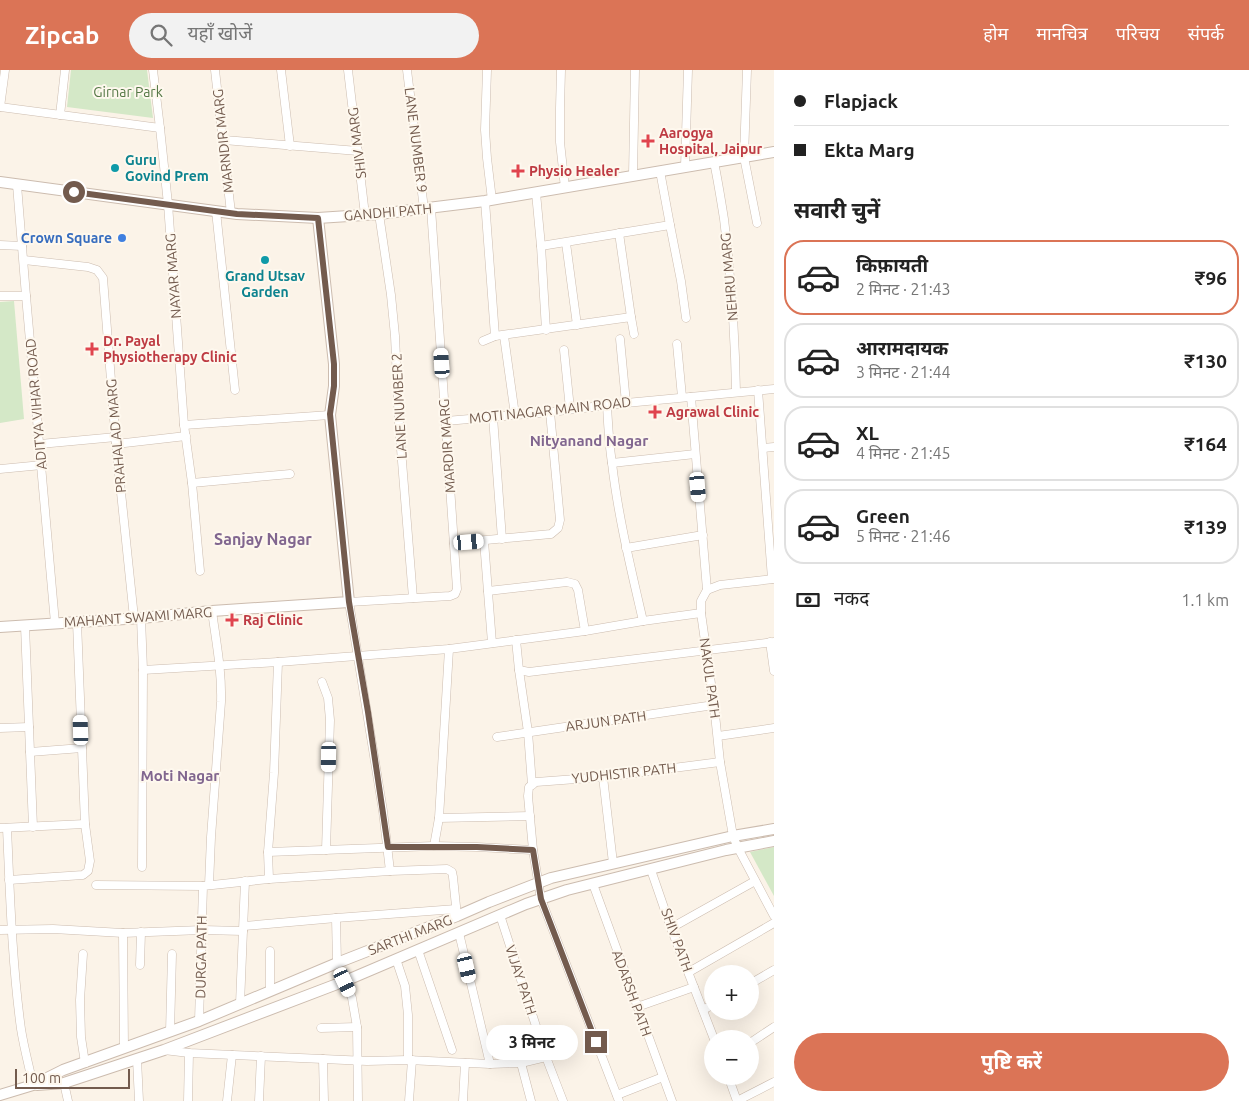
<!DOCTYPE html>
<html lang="hi">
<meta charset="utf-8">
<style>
:root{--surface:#fff;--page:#f2f2f2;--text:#222;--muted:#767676;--line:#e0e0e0;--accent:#db7456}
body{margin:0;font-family:Ubuntu,"Noto Sans Devanagari",sans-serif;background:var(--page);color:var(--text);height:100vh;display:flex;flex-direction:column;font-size:19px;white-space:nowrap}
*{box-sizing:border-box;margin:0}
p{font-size:16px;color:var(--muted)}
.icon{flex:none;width:28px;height:28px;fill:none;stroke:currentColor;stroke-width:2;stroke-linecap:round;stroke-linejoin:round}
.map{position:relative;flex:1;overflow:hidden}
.side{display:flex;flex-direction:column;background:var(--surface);width:475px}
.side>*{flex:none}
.hud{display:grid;align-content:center;height:110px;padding:0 20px;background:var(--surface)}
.buttons{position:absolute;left:704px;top:895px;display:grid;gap:10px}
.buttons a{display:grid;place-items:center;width:55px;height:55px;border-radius:50%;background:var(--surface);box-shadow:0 5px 20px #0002;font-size:25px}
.scale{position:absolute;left:15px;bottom:12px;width:115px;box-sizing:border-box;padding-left:5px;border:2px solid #735b4e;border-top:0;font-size:14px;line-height:18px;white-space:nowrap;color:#735b4e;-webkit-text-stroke:4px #fef8ee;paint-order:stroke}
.end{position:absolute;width:22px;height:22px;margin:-11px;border:6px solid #735b4e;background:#fff;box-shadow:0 0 0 2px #fff}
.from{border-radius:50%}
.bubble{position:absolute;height:35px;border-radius:18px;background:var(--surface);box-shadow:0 5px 20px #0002;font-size:16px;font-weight:700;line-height:35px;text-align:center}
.car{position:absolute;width:15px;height:30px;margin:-15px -8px;border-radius:6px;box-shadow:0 0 4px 1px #0007;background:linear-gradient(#fff 24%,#345 0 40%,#fff 0 76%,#345 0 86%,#fff 0)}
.hud b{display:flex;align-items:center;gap:18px;height:48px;font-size:19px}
.hud b+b{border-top:1px solid var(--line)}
.hud i{width:12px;height:12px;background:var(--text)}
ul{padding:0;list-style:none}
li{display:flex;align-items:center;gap:15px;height:75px;margin:0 10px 8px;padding:0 10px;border:2px solid var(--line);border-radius:20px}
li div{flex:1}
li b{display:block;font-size:19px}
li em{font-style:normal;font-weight:700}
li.on{border-color:var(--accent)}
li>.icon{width:45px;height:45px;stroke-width:1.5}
h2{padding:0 20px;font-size:22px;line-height:60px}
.pay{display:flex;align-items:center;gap:12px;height:55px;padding:0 20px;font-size:19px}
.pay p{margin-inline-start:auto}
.cta{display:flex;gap:10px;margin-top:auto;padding:10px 20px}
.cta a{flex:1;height:58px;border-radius:30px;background:var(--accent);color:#fff;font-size:20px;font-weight:700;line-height:58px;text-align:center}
header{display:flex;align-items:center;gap:30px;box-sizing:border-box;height:70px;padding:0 25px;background:var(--accent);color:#fff}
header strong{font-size:24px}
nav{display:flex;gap:28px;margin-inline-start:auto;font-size:18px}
.search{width:350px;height:45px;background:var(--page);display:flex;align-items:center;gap:12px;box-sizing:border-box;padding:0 18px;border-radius:28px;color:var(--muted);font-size:19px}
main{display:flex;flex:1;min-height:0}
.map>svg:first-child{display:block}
.green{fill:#d4e8c7}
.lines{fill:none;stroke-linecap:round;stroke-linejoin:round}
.minor-casing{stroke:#ccbcaf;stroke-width:9}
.tertiary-casing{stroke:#ccbcaf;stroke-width:12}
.minor{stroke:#fff;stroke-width:8}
.tertiary{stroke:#fff;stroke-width:10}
.route{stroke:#735b4e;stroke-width:6}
.health-dot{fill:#e0444e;stroke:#fef8ee;stroke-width:2}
.culture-dot{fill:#0f9aa8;stroke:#fef8ee;stroke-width:2}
.shop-dot{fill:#3f7fe0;stroke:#fef8ee;stroke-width:2}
.labels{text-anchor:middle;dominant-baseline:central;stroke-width:4;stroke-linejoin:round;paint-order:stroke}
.park-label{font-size:14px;fill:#557846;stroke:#fef8ee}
.health-label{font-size:14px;font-weight:bold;fill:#be3a42;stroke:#fef8ee;text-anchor:start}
.street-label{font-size:14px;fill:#735b4e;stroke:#fef8ee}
.culture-label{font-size:14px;font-weight:bold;fill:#0d838f;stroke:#fef8ee;text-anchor:start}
.shop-label{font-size:14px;font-weight:bold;fill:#366cbe;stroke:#fef8ee;text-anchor:end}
.neighbourhood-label{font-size:15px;font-weight:bold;fill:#81668f;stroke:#fef8ee}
.quarter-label{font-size:16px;font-weight:bold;fill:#81668f;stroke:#fef8ee}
</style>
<header>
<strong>Zipcab</strong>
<div class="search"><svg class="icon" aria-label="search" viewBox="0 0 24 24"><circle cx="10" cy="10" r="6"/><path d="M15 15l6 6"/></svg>यहाँ खोजें</div>
<nav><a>होम</a><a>मानचित्र</a><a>परिचय</a><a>संपर्क</a></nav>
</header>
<main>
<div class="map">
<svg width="774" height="1031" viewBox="0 0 774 1031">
<rect width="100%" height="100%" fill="#fbf3e8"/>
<g class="green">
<polygon points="71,0 147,0 153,48 67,37"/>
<polygon points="14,231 24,349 0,353 0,232"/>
<polygon points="774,777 774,826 750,782"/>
</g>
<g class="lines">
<defs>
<g id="minor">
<polyline points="153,0 160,58 168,134 184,355 192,413 200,501"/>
<polyline points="215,0 231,143"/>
<polyline points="281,0 290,76"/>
<polyline points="348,0 365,145"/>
<polyline points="407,0 424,139"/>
<polyline points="487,0 485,60 487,88 492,130"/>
<polyline points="561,0 560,38 560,72 565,118"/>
<polyline points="747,0 744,87 757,153"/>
<polyline points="0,37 160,58"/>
<polyline points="0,37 5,0"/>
<polyline points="60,45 65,0"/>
<polyline points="224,70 358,81"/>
<path d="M 714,92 C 718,111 721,130 724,149 C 731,207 735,264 736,322"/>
<polyline points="685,97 688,0"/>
<polyline points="660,101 670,155 681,211 686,248"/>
<polyline points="633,105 635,0"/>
<polyline points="17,115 26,226 55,553"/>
<polyline points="536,123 541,176 546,260"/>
<polyline points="485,131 495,266"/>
<polyline points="216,141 235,320"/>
<polyline points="379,144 391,225 395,266 399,354 413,528"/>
<polyline points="619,163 631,247"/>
<polyline points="566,173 577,255"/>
<polyline points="0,175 22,176"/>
<polyline points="541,176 670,155"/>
<polyline points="24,190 88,197 97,200 103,208 116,374 134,548"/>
<polyline points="0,226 26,226"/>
<polyline points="504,266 515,345"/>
<polyline points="620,269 626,333"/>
<polyline points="483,271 495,266 631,247 634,264"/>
<polyline points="677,274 682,327"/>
<polyline points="564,280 570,339"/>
<polyline points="758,320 772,509"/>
<polyline points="691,327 707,520"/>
<path d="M 607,335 C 608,354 609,374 612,393 C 618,446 631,499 643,551"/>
<polyline points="493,347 502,469"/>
<polyline points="446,351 550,342 626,333 774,319"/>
<polyline points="184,355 330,345"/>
<polyline points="40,374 116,367"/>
<polyline points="116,374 186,366"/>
<polyline points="763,378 774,377"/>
<polyline points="612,393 695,384"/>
<polyline points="0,399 42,395"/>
<polyline points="192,413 290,404"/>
<polyline points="484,471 492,573"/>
<polyline points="454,473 551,464 558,458 560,450 550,342"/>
<polyline points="626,478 703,465"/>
<polyline points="774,509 720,515 707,520 701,531 701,543 714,635 720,692 733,766 738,778 774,846"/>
<polyline points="488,521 567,512 575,514 578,520 585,561"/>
<polyline points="141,548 143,600 142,797"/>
<polyline points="25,556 33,757"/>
<polyline points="516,570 519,600 529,602 774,572"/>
<polyline points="770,572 774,601"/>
<polyline points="143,600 278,592 449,579 585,561 643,551 701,543"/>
<polyline points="519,600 528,662 532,715"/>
<polyline points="322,612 328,628 330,650 326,780"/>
<polyline points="0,658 29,657"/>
<polyline points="718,666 774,658"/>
<polyline points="497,667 714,635"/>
<polyline points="30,682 82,678"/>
<polyline points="603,707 613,793"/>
<polyline points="439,748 530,746"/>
<polyline points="0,758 85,754"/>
<path d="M 7,758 C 10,825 12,893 21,959 C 24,978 29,996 33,1015"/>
<polyline points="434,776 439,748 449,579"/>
<polyline points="268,782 434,776 477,777 533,780"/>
<polyline points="651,800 671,858 714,969"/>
<polyline points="390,801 383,741 349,532 450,526 455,524 457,519 431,138"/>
<polyline points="269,809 268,782 274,703 278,592"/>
<polyline points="9,810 83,805 88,801 90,791 85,754 77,552"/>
<polyline points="593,814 672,1031"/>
<polyline points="96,815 203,816"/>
<path d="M 209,815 L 211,767 L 221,632 C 222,601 216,571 212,541"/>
<polyline points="500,845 546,987 563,1031"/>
<polyline points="336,848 337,893"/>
<polyline points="244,856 336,848 456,839"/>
<polyline points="671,858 755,811"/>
<polyline points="0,860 53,859 123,863 202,860 243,861"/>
<polyline points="123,863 124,978"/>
<polyline points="459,863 490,994"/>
<polyline points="418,880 452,980"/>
<polyline points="83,884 80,930 81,967 85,993"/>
<polyline points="396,889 405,916 408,945 408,990"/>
<polyline points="140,895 141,862"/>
<polyline points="689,902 774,853"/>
<polyline points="345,911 352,928 357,957 358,1031"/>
<polyline points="750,914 774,900"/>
<polyline points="270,921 270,881"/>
<polyline points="240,934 245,811"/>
<polyline points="637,937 694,917"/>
<polyline points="703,940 712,935"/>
<polyline points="199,951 203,816 269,809 390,801 447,799 452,802 453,807 457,846"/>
<polyline points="321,958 357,957"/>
<polyline points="170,962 172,884"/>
<polyline points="750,973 774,957"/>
<polyline points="164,980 189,983 323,989 367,991 408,990 490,994 521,993 546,987"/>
<polyline points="137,989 139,1031"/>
<polyline points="323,989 324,1031"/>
<polyline points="521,993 531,1031"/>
<polyline points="728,1006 737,1031"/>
<polyline points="64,1013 68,1031"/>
<polyline points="617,1025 663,1007"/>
<polyline points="188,1031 189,983"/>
<polyline points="227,1031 232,985"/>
<polyline points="259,1031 261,986"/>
<polyline points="409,1031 412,990"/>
<polyline points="463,1031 465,993"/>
<polyline points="619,1031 541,829 533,780 528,726 529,717 536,712 603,707 720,692"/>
<polyline points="737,1031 774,1012"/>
</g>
<g id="tertiary">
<polyline points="0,112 237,144 318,148 379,144 485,131 774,82"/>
<polyline points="0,557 141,548 212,541 349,532 330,345 334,316 334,294 318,148"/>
<polyline points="37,1015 64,1013 164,980 345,911 526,834 567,820 726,780 774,771"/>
<polyline points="0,1025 33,1015 63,1000 199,951 337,893 457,846 489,832 551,808 733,766 774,759"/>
</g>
</defs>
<use href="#minor" class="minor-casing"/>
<use href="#tertiary" class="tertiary-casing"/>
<use href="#minor" class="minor"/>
<use href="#tertiary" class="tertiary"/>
</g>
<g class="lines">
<polyline class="route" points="74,122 237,144 318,148 334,294 334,316 330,344 349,532 368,642 388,777 477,777 533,780 541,829 596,972"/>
</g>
<g class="health-dot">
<path d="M645.5 63.5h5v5h5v5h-5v5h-5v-5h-5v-5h5z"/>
<path d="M515.5 93.5h5v5h5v5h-5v5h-5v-5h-5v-5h5z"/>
<path d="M89.5 271.5h5v5h5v5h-5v5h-5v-5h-5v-5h5z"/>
<path d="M652.5 334.5h5v5h5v5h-5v5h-5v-5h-5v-5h5z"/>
<path d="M229.5 542.5h5v5h5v5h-5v5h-5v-5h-5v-5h5z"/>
</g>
<g class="culture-dot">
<circle cx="115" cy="98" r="5"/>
<circle cx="265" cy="190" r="5"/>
</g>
<circle class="shop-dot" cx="122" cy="168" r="5"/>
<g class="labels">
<g class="park-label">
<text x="128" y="22">Girnar Park</text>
</g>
<g class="health-label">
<text x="659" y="63">Aarogya<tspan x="659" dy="16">Hospital, Jaipur</tspan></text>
<text x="529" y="101">Physio Healer</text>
<text x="103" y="271">Dr. Payal<tspan x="103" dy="16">Physiotherapy Clinic</tspan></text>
<text x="666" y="342">Agrawal Clinic</text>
<text x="243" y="550">Raj Clinic</text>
</g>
<g class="street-label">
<text transform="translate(416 70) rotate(83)">LANE NUMBER 9</text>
<text transform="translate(223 71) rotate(-96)">MARNDIR MARG</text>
<text transform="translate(357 73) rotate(-97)">SHIV MARG</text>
<text transform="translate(388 142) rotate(-5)">GANDHI PATH</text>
<text transform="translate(173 206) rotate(-94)">NAYAR MARG</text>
<text transform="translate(729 207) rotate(-95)">NEHRU MARG</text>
<text transform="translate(36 334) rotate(-95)">ADITYA VIHAR ROAD</text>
<text transform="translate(399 336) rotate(-93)">LANE NUMBER 2</text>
<text transform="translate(550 340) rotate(-6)">MOTI NAGAR MAIN ROAD</text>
<text transform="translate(116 366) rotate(-95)">PRAHALAD MARG</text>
<text transform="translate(447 376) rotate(-94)">MARDIR MARG</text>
<text transform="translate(138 547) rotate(-4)">MAHANT SWAMI MARG</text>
<text transform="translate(710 608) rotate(82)">NAKUL PATH</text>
<text transform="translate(606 651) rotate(-8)">ARJUN PATH</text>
<text transform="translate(624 703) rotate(-6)">YUDHISTIR PATH</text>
<text transform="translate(410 865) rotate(-21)">SARTHI MARG</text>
<text transform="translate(677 870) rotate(70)">SHIV PATH</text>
<text transform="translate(201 887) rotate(-89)">DURGA PATH</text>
<text transform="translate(521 910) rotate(72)">VIJAY PATH</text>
<text transform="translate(632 923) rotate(70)">ADARSH PATH</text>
</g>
<g class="culture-label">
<text x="125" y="90">Guru<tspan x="125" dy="16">Govind Prem</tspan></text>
<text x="265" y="206" text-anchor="middle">Grand Utsav<tspan x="265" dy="16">Garden</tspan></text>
</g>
<g class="shop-label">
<text x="112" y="168">Crown Square</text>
</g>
<g class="neighbourhood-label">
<text x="589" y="370">Nityanand Nagar</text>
<text x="180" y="705">Moti Nagar</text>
</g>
<g class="quarter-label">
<text x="263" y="469">Sanjay Nagar</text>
</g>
</g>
</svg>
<div class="buttons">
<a>+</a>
<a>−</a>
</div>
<div class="scale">100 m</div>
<i class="end from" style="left:74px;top:122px"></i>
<i class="end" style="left:596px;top:972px"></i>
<div class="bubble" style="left:486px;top:955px;width:92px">3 मिनट</div>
<i class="car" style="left:442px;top:293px;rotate:356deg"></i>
<i class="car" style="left:698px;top:417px;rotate:175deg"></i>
<i class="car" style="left:469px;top:472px;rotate:85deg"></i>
<i class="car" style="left:81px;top:660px;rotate:358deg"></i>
<i class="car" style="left:329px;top:687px;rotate:181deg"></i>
<i class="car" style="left:467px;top:898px;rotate:167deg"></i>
<i class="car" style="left:345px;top:912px;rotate:155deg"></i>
</div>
<section class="side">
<div class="hud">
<b><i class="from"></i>Flapjack</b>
<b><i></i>Ekta Marg</b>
</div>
<h2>सवारी चुनें</h2>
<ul>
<li class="on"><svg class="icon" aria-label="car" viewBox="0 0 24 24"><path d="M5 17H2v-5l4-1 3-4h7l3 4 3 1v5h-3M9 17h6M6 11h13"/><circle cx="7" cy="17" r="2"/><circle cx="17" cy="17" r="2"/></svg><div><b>किफ़ायती</b><p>2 मिनट · 21:43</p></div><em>₹96</em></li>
<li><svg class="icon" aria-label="car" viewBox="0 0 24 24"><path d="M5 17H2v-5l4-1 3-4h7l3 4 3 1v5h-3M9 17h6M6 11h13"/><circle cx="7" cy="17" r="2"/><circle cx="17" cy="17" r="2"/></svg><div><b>आरामदायक</b><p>3 मिनट · 21:44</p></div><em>₹130</em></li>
<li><svg class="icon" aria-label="car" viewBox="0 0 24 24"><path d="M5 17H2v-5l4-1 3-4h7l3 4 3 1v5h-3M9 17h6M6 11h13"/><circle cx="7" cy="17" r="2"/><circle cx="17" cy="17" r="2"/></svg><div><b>XL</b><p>4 मिनट · 21:45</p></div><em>₹164</em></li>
<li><svg class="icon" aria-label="car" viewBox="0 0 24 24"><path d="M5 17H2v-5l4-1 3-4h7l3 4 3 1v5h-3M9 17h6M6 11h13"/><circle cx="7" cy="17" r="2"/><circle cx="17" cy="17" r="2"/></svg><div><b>Green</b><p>5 मिनट · 21:46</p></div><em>₹139</em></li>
</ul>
<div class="pay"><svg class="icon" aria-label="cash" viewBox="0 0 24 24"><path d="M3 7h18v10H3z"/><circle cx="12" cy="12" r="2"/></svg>नकद<p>1.1 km</p></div>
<div class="cta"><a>पुष्टि करें</a></div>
</section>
</main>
